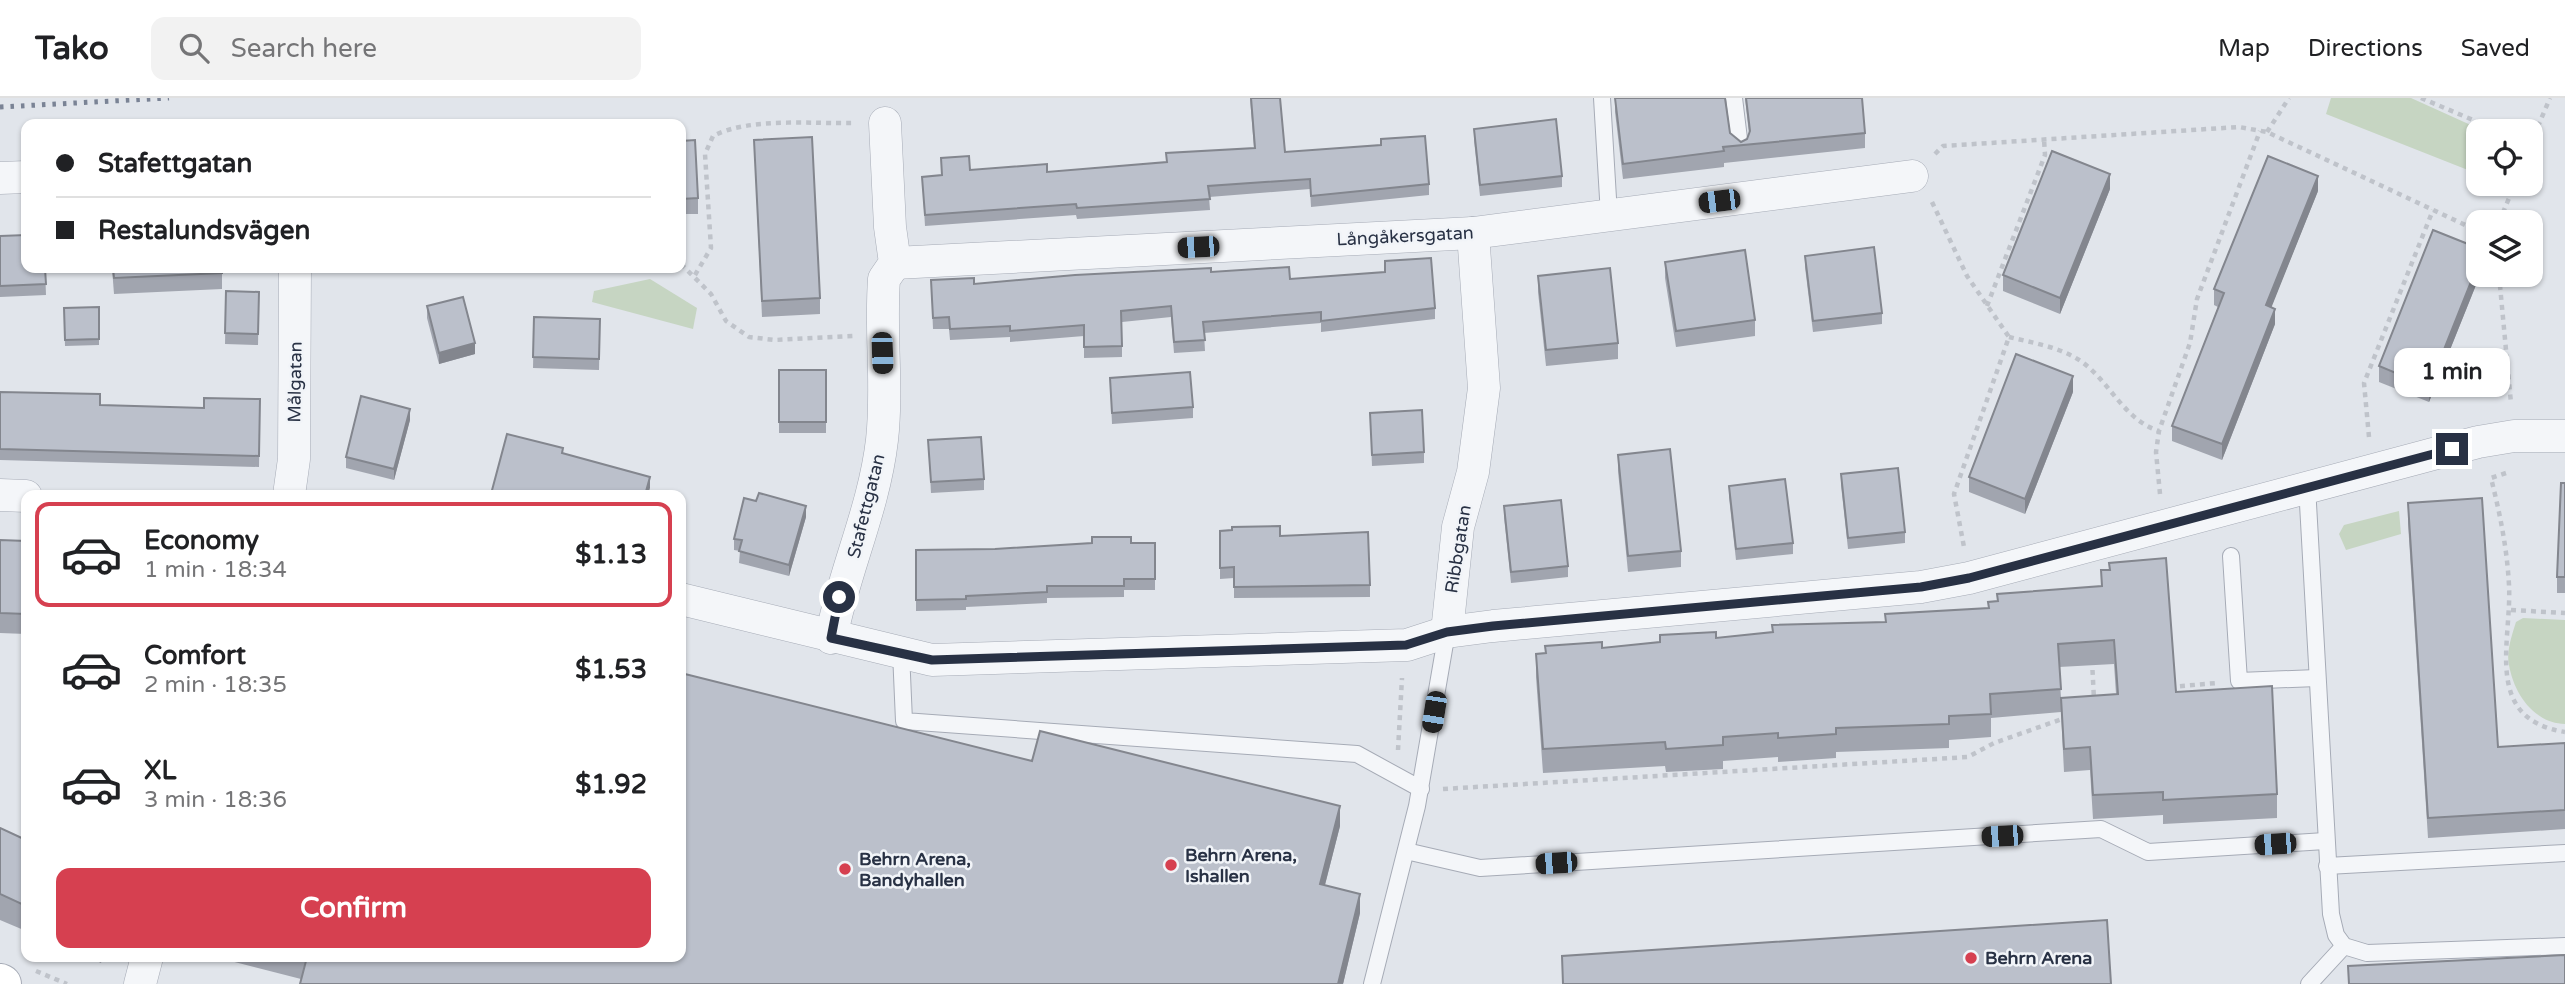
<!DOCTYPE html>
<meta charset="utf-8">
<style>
:root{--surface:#fff;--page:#f2f2f2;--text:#202124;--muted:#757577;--line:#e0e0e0;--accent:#d64050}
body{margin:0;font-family:"Varela Round",sans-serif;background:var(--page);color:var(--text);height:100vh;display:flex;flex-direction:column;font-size:26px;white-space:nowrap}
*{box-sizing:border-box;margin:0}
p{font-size:23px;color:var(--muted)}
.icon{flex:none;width:38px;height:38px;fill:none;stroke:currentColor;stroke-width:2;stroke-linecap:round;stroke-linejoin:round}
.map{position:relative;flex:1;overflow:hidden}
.drawer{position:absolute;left:21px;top:392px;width:665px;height:472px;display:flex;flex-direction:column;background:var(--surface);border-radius:14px;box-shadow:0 2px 5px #0004}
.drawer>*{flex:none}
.guide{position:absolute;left:21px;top:21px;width:665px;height:154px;border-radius:14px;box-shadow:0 2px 5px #0004;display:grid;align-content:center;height:154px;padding:0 35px;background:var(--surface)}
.buttons{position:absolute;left:2466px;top:21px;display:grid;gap:14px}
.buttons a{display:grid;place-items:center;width:77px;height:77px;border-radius:14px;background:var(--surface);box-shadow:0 2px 5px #0004;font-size:35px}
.end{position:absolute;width:32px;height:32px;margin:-16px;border:9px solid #283144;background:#fff;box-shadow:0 0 0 4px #fff}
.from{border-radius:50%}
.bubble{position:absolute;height:49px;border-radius:14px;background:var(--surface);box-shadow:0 2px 5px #0004;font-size:23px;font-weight:700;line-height:49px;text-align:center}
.car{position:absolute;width:21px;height:42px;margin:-21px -10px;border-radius:9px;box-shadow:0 0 5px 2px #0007;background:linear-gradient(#222 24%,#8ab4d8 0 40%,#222 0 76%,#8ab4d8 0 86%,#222 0)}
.guide b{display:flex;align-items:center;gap:24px;height:66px;font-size:26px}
.guide b+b{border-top:2px solid var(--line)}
.guide i{width:18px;height:18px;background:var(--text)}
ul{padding:12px 0 0;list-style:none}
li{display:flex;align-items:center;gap:21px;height:105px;margin:0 14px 10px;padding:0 21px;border:4px solid transparent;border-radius:14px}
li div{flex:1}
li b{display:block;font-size:26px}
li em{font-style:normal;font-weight:700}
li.selected{border-color:var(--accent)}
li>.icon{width:63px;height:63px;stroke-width:1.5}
.cta{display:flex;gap:14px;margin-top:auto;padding:14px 35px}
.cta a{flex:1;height:80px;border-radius:14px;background:var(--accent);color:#fff;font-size:28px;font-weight:700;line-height:80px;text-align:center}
header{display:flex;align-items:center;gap:42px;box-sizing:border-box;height:98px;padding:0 35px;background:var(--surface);border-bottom:2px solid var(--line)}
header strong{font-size:33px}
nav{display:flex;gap:38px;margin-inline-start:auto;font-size:24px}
.search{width:490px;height:63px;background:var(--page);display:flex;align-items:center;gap:18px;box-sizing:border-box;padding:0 24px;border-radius:14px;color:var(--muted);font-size:26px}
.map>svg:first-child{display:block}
.green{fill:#c6d5c2}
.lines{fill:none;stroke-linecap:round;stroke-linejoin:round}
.service-casing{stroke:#a6abb6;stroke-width:18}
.minor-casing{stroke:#a6abb6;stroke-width:33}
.secondary-casing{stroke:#a6abb6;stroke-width:40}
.path{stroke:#bfc3ca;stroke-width:4.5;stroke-dasharray:5 5;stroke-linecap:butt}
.service{stroke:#f4f6f9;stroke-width:16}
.minor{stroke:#f4f6f9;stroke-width:32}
.secondary{stroke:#fff;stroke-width:38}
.rail{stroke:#7a8395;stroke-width:5;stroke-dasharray:3.5 7;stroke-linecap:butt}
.wall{fill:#a1a5af;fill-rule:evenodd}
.shaded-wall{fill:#83868e}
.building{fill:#bbc0cb;stroke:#83868e;stroke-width:2}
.route{stroke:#283144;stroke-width:9}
.poi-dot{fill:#d64050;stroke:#f1f4f8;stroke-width:2.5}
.labels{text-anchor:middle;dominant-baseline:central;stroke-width:5;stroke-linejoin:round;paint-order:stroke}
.street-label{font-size:18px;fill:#283144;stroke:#f1f4f8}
.poi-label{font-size:18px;font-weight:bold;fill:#283144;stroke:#f1f4f8;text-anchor:start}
</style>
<header>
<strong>Tako</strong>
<div class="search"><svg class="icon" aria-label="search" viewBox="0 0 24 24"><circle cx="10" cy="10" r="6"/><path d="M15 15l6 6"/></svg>Search here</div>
<nav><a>Map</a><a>Directions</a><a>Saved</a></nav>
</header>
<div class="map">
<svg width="2565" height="886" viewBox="0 0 2565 886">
<rect width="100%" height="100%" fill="#e1e5eb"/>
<g class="green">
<polygon points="2331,0 2411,0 2484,33 2478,33 2478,76 2326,16"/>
<polygon points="650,181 697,210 693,231 592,204 594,193"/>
<polygon points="2399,413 2401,436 2346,452 2339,436 2344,427"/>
<path d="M 2523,520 L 2565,522 L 2565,626 C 2534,625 2514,596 2509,567 C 2506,554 2512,537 2516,524 Z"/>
</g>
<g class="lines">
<defs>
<g id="service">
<polyline points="1602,0 1609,117"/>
<polyline points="1734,0 1740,49"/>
<polyline points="2307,388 2331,816 2336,837 2344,848 2367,855 2565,848"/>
<polyline points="2231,458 2239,583 2317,580"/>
<polyline points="901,554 904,623 1357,656 1421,691"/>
<polyline points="1406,753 1480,770 2101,731 2148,754 2325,743"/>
<polyline points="2327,768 2565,755"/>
<polyline points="1372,886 1417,708 1447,534"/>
<polyline points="2309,886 2344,848"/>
</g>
<g id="minor">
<polyline points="0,80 26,79"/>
<polyline points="895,165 1473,135 1912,78"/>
<polyline points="0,397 26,398"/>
<polyline points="289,397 294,361 295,170"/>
<polyline points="681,501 932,562 1407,547 1447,534 1493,528 1921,489 1969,480 2478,344 2514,338 2565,338"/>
<polyline points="1447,534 1458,429 1473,374 1484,290 1473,135"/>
<path d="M 831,540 C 844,473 874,411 882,342 C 888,289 880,234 884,181 L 895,165 L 890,129 L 885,25"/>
<polyline points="140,886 147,859"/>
</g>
<polyline id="secondary" points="0,885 2,886"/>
</defs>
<use href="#service" class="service-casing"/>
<use href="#minor" class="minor-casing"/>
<use href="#secondary" class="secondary-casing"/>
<g class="path">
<polyline points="2421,0 2499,33"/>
<polyline points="2267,34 2289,0"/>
<polyline points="2530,47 2550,0"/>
<polyline points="1935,56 1943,48 2239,29 2267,34 2478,133"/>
<polyline points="1932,104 1967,178 2009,239 1954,396 1964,449"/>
<polyline points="2499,124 2515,86"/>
<polyline points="681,166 711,196 726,223 749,239 775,242 853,238"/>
<path d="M 695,177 L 711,150 L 705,56 L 713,38 C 749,19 814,26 854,25"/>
<polyline points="2499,177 2511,305"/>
<polyline points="1987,208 2045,57 2044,41"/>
<path d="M 2009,239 C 2033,245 2061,249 2082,264 C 2110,284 2124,322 2159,333"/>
<polyline points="2369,339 2364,285 2433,112"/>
<path d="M 2506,375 L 2491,380 C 2500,416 2507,450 2509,487 C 2512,544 2482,621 2565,634"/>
<polyline points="2160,396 2156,354 2159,333 2190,245 2197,201 2260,33"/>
<polyline points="2511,512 2565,515"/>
<polyline points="2092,562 2094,602"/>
<polyline points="2170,589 2217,585"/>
<polyline points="1398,652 1402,580"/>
<polyline points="1443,691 1968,659 1994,645 2065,620"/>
<polyline points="36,873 67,886"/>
</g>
<use href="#service" class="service"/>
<use href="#minor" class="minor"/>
<use href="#secondary" class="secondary"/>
<polyline class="rail" points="0,9 169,0"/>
</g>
<g class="wall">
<polygon points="1250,0 1280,0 1285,54 1429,86 1429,97 1311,109 1310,91 1209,99 1210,112 1077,121 1076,117 925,128 922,79 941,78 941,60 970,72 1047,74 1166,64 1166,55 1254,50"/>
<polygon points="1615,0 1730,35 1741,44 1747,41 1749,36 1745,0 1862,0 1865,35 1865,50 1724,65 1724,69 1623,81 1615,14"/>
<polygon points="1474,31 1562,78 1562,89 1480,98 1474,42"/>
<polygon points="754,42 820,200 820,216 762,219"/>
<polygon points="681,43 698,100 698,116 681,116"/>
<polygon points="2110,91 2060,216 2003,193 2003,177"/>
<polygon points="2318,93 2271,209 2275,226 2222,362 2172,343 2172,328 2218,209 2214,207 2214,191"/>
<polygon points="0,138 45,170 46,197 0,199"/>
<polygon points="1805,158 1882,215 1882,226 1813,234 1805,169"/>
<polygon points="1385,163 1435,210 1435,221 1321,234 1321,225 1204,235 1205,253 1174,255 1171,219 1122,224 1122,259 1084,260 1084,238 1010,244 1010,239 950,242 949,231 933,231 931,182 974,186 1211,174 1290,181 1385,174"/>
<polygon points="1665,164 1755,222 1755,238 1676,249 1665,180"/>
<polygon points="112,170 222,170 222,191 114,196"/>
<polygon points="2478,177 2480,177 2429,304 2379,284 2379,268"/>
<polygon points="1538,178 1618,245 1618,261 1546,268 1538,194"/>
<polygon points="226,193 259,194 258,247 225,246"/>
<polygon points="427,208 475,256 439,266 427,220"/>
<polygon points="99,209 99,247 65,248 64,210"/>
<polygon points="534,219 600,221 599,272 533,270"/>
<rect x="779" y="272" width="47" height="63"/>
<polygon points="1110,280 1193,309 1193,320 1112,326"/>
<polygon points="0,294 100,307 204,310 260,301 259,369 0,362"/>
<polygon points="2073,294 2025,416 1969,394 1969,379"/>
<polygon points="1370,315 1424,354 1424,365 1372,368"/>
<polygon points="410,322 394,382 346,370 346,359"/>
<polygon points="928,342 984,381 984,392 931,395"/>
<polygon points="1618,357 1681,453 1681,469 1628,474 1618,373"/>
<polygon points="1841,376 1905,434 1905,445 1848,451 1841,387"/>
<polygon points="2565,385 2565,495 2557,495 2557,479"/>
<polygon points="1729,388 1793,445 1793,456 1736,462 1729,399"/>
<polygon points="756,403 806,419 789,478 739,465 740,453 734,452 734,441"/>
<polygon points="2408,405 2498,649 2565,645 2565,731 2428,740 2408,425"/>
<polygon points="1504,408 1568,468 1568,479 1511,485 1504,419"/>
<polygon points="1220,433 1280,438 1370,487 1370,499 1234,500 1234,480 1220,481"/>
<polygon points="0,442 26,443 26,536 0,535"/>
<polygon points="1131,445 1155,445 1155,492 1124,492 1124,499 1047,500 1047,505 966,509 966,512 916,513 916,452 995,451"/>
<path d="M 2101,472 L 2176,594 L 2277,696 L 2277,720 L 2163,726 L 2163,717 L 2093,721 L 2090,672 L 2064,674 L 2061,614 L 1991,620 L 1991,639 L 1949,642 L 1949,650 L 1836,654 L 1836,660 L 1778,664 L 1778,659 L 1723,663 L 1723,671 L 1666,674 L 1665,668 L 1543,675 L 1536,579 L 1536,556 L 1545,555 L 1545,548 L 1602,550 L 1885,524 L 1988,510 L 1997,503 L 1997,496 L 2101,488 ZM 2114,566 L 2116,596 L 2061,600 L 2059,569 Z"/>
<polygon points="681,575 1032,663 1040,633 1340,708 1340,728 1325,787 1360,796 1360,815 1343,886 300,886 301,881 215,859 681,859"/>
<polygon points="0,730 26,742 26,833 0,822"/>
<polygon points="88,859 103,859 101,865"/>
</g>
<g class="shaded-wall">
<polygon points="2110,76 2110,91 2060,216 2060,200"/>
<polygon points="2318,78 2318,93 2266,223 2266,207"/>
<polygon points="2478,166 2478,177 2480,177 2429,304 2429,289"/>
<polygon points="2275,211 2275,226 2222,362 2222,346"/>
<polygon points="475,245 475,256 439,266 439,255"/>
<polygon points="2073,278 2073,294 2025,416 2025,401"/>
<polygon points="410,311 410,322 394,382 394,371"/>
<polygon points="650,379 650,390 648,397 645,397"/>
<polygon points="806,408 806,419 789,478 789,467"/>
<polygon points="1340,708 1340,728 1320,806 1320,786"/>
<polygon points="1360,796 1360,815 1343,886 1338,886"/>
</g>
<g class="building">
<polygon points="1251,0 1280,0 1285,54 1381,47 1381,41 1425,38 1429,86 1311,98 1310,81 1208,88 1210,101 1077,110 1076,106 925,117 922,79 942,77 941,60 969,58 970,72 1047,66 1047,74 1167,64 1166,55 1255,50"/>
<polygon points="1615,0 1725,0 1730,35 1741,44 1747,41 1750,33 1746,0 1862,0 1865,35 1723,49 1724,53 1623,66"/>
<polygon points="1556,21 1562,78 1480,87 1474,31"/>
<polygon points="812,39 820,200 762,203 754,42"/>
<polygon points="695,42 698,100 681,101 681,43"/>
<polygon points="2052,53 2110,76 2060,200 2003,177"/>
<polygon points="2268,58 2318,78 2266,207 2275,211 2222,346 2172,328 2224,195 2214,191"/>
<polygon points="2433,132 2478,150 2478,166 2429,289 2379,268"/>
<polygon points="26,137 26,170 45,170 46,186 0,188 0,138"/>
<polygon points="1874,149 1882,215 1813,223 1805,158"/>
<polygon points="1745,152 1755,222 1676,233 1665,164"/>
<polygon points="1431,160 1435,210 1321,223 1321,214 1203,224 1205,242 1174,244 1171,208 1121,213 1122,248 1084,249 1084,227 1010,233 1010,228 950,231 949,219 933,220 931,182 974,180 974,186 1075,177 1211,170 1211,174 1289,169 1290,181 1385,174 1385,163"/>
<polygon points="113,170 222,170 222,175 114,180"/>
<polygon points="1610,170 1618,245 1546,252 1538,178"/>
<polygon points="226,193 259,194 258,236 225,235"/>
<polygon points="463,199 475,245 439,255 427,208"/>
<polygon points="99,209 99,241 65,242 64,210"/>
<polygon points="534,219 600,221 599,261 533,259"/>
<polygon points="2016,256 2073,278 2025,401 1969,379"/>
<rect x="779" y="272" width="47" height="52"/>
<polygon points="1190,274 1193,309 1112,315 1110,280"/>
<polygon points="0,294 100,296 100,307 204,310 204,300 260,301 259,358 0,351"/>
<polygon points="361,298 410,311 394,371 346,359"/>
<polygon points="1422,312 1424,354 1372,357 1370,315"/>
<polygon points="507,336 563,350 562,355 650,379 645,397 491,396"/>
<polygon points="981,339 984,381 931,384 928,342"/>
<polygon points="1670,351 1681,453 1628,458 1618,357"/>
<polygon points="1898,370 1905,434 1848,440 1841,376"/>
<polygon points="1785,381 1793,445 1736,451 1729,388"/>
<polygon points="2561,385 2565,385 2565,479 2557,479"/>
<polygon points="759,395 806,408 789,467 739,453 742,442 734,441 744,400 756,403"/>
<polygon points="2482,400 2498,649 2565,645 2565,712 2428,720 2408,405"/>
<polygon points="1561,402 1568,468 1511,474 1504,408"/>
<polygon points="1280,428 1280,438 1368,434 1370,487 1234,489 1234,469 1220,470 1220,433 1232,432 1232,429"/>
<polygon points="1092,439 1131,439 1131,445 1155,445 1155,481 1124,481 1124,488 1047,488 1047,494 966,498 966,501 916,502 916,452 995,451 1092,445"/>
<polygon points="0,442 26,443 26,516 0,515"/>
<polygon points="2166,460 2176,594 2272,588 2277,696 2163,702 2163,694 2093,697 2090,649 2064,651 2061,600 2118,596 2114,542 2058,546 2061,591 1990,596 1991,616 1949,618 1949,626 1836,630 1836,636 1778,640 1778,635 1723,639 1723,647 1666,651 1665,644 1543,651 1536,556 1546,555 1545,548 1602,544 1602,550 1660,544 1660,537 1716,534 1716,540 1773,534 1772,527 1886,524 1885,516 1989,510 1988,504 1998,503 1997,496 2102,488 2101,472 2110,472 2109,465"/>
<polygon points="681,575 1032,663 1040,633 1340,708 1320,786 1360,796 1338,886 300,886 306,863 293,859 681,859"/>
<polygon points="0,730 26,742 26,808 0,796"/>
<polygon points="2107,822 2111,886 1563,886 1562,858"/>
<polygon points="2565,857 2565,886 2349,886 2348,868"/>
</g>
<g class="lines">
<polyline class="route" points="839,499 831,540 932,562 1406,547 1447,534 1493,528 1921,489 1969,480 2452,351"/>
</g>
<g class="poi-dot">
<circle cx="1171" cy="767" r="7"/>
<circle cx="845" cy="771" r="7"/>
<circle cx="1971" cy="860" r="7"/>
</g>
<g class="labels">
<g class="street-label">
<text transform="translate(1405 138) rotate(-3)">Långåkersgatan</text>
<text transform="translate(295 284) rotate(-89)">Målgatan</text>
<text transform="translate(866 408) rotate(-76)">Stafettgatan</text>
<text transform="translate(1458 451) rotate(-81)">Ribbgatan</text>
</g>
<g class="poi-label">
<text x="1185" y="757">Behrn Arena,<tspan x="1185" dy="21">Ishallen</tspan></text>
<text x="859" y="761">Behrn Arena,<tspan x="859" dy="21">Bandyhallen</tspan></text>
<text x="1985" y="860">Behrn Arena</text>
</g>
</g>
</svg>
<div class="buttons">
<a><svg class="icon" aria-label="locate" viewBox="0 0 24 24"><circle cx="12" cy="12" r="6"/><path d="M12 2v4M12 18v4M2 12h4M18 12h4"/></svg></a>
<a><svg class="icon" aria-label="layers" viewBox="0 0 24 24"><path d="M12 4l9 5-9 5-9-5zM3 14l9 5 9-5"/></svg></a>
</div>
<i class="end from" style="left:839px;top:499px"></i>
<i class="end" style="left:2452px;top:351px"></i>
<div class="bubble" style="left:2394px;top:250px;width:116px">1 min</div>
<i class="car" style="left:1719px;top:103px;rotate:263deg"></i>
<i class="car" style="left:1198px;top:149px;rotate:267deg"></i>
<i class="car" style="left:882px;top:255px;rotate:178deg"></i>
<i class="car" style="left:1434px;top:614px;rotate:189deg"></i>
<i class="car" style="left:2002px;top:738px;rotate:267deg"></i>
<i class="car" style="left:2275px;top:746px;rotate:266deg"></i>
<i class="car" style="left:1556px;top:765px;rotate:266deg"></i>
<div class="guide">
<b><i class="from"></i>Stafettgatan</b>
<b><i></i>Restalundsvägen</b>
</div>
<section class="drawer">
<ul>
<li class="selected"><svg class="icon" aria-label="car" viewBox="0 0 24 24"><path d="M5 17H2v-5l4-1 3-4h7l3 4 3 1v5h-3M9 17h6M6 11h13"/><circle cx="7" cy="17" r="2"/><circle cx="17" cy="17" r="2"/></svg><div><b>Economy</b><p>1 min · 18:34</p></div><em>$1.13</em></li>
<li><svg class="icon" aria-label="car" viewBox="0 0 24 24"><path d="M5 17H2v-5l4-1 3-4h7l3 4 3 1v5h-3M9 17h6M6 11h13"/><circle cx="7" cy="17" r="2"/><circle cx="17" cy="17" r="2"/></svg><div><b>Comfort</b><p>2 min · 18:35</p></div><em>$1.53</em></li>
<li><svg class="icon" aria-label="car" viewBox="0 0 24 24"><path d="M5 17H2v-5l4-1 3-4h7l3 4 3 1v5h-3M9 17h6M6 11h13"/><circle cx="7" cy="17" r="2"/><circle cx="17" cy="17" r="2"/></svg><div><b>XL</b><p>3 min · 18:36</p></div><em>$1.92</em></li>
</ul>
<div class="cta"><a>Confirm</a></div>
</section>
</div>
